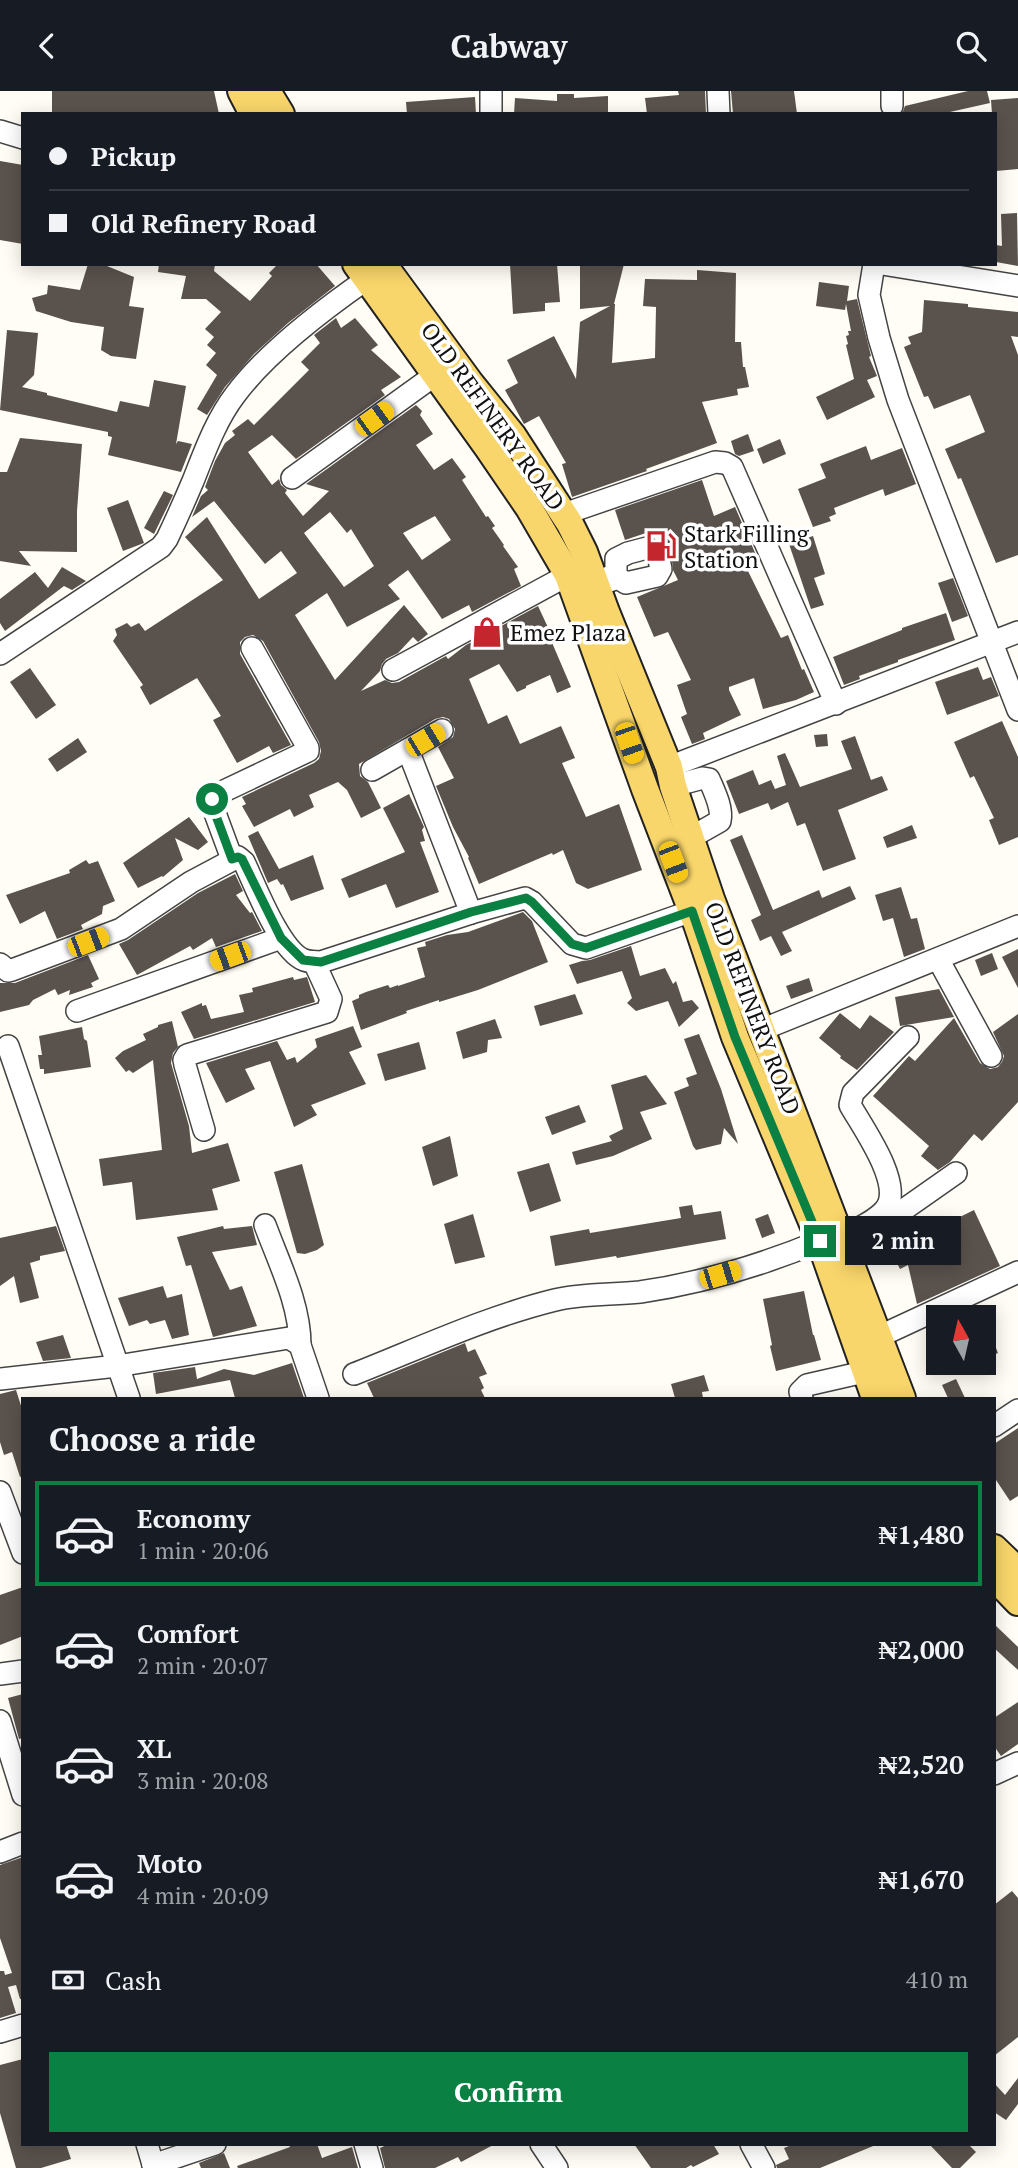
<!DOCTYPE html>
<meta charset="utf-8">
<style>
:root{--surface:#171b24;--page:#20242c;--text:#f1f3f6;--muted:#9ea1a6;--line:#363941;--accent:#0b8043}
body{margin:0;font-family:"PT Serif",serif;background:var(--page);color:var(--text);height:100vh;display:flex;flex-direction:column;font-size:26px;white-space:nowrap}
*{box-sizing:border-box;margin:0}
p{font-size:23px;color:var(--muted)}
.icon{flex:none;width:38px;height:38px;fill:none;stroke:currentColor;stroke-width:2;stroke-linecap:round;stroke-linejoin:round}
.map{position:relative;flex:1;overflow:hidden}
.drawer{position:absolute;left:21px;top:1306px;width:975px;height:749px;display:flex;flex-direction:column;background:var(--surface);border-radius:0px;box-shadow:0 4px 18px #0003}
.drawer>*{flex:none}
.hud{position:absolute;left:21px;top:21px;width:976px;height:154px;border-radius:0px;box-shadow:0 4px 18px #0003;display:grid;align-content:center;height:154px;padding:0 28px;background:var(--surface)}
.needle{width:46px;rotate:352deg}
.fabs{position:absolute;left:926px;top:1214px;display:grid;gap:14px}
.fabs a{display:grid;place-items:center;width:70px;height:70px;border-radius:0px;background:var(--surface);box-shadow:0 4px 18px #0003;font-size:35px}
.end{position:absolute;width:32px;height:32px;margin:-16px;border:9px solid #0b8043;background:#fff;box-shadow:0 0 0 4px #fff}
.from{border-radius:50%}
.bubble{position:absolute;height:49px;border-radius:0px;background:var(--surface);box-shadow:0 4px 18px #0003;font-size:23px;font-weight:800;line-height:49px;text-align:center}
.car{position:absolute;width:21px;height:42px;margin:-21px -10px;border-radius:9px;box-shadow:0 0 5px 2px #0007;background:linear-gradient(#f5c518 24%,#345 0 40%,#f5c518 0 76%,#345 0 86%,#f5c518 0)}
.hud b{display:flex;align-items:center;gap:24px;height:66px;font-size:26px}
.hud b+b{border-top:2px solid var(--line)}
.hud i{width:18px;height:18px;background:var(--text)}
ul{padding:0;list-style:none}
li{display:flex;align-items:center;gap:21px;height:105px;margin:0 14px 10px;padding:0 14px;border:4px solid transparent;border-radius:0px}
li div{flex:1}
li b{display:block;font-size:26px}
li em{font-style:normal;font-weight:800}
li.selected{border-color:var(--accent)}
li>.icon{width:63px;height:63px;stroke-width:1.5}
h2{padding:0 28px;font-size:32px;line-height:84px}
.pay{display:flex;align-items:center;gap:18px;height:77px;padding:0 28px;font-size:26px}
.pay p{margin-inline-start:auto}
.primary-button{display:flex;gap:14px;margin-top:auto;padding:14px 28px}
.primary-button a{flex:1;height:80px;border-radius:0px;background:var(--accent);color:#fff;font-size:28px;font-weight:800;line-height:80px;text-align:center}
header{display:flex;justify-content:space-between;align-items:center;height:91px;padding:0 28px;background:var(--surface);font-size:32px;font-weight:800}
.map>svg:first-child{display:block}
.building{fill:#5a524d;fill-rule:evenodd}
.lines{fill:none;stroke-linecap:round;stroke-linejoin:round}
.minor-casing{stroke:#444;stroke-width:24}
.major-casing{stroke:#222;stroke-width:30}
.minor{stroke:#fff;stroke-width:21}
.major{stroke:#f9d66b;stroke-width:26}
.route{stroke:#0b8043;stroke-width:9}
.labels{text-anchor:middle;dominant-baseline:central;stroke-width:7;stroke-linejoin:round;paint-order:stroke}
.street-label{font-size:23px;fill:#111;stroke:#fff}
.poi-label{font-size:23px;fill:#111;stroke:#fff;text-anchor:start}
</style>
<header><svg class="icon" aria-label="back" viewBox="0 0 24 24"><path d="M15 5l-7 7 7 7"/></svg>Cabway<svg class="icon" aria-label="search" viewBox="0 0 24 24"><circle cx="10" cy="10" r="6"/><path d="M15 15l6 6"/></svg></header>
<div class="map">
<svg width="1018" height="2077" viewBox="0 0 1018 2077">
<rect width="100%" height="100%" fill="#fffdf5"/>
<g class="building">
<polygon points="52,0 214,0 219,23 52,23"/>
<polygon points="678,0 705,0 706,23 647,23 645,7 679,4"/>
<polygon points="731,0 794,0 797,23 733,23"/>
<polygon points="968,0 987,0 990,12 941,23 902,23 905,15"/>
<polygon points="557,3 574,3 574,7 608,5 608,23 514,23 515,7 557,10"/>
<polygon points="475,6 476,23 407,23 406,11"/>
<polygon points="1018,7 1018,78 996,80 996,23 992,23 991,9"/>
<polygon points="0,70 23,74 23,153 0,149"/>
<polygon points="1017,122 1018,175 996,171 996,154 1002,155 1001,123"/>
<polygon points="88,173 102,173 134,186 129,215 144,217 136,268 111,265 101,259 104,236 71,231 36,220 32,207 47,203 48,194 80,199"/>
<polygon points="159,173 215,173 214,180 250,210 272,185 269,182 278,173 316,173 335,195 288,232 254,263 225,296 207,324 197,318 217,284 206,274 216,262 207,254 214,246 205,238 221,221 206,208 181,208 186,185 158,181"/>
<polygon points="510,173 557,173 560,211 545,212 545,220 513,223"/>
<polygon points="580,173 624,173 614,213 615,213 612,272 655,267 656,216 643,215 645,188 697,189 697,179 736,182 735,251 741,251 743,276 745,276 749,296 737,298 738,304 702,311 717,352 646,378 647,380 572,406 562,373 566,372 539,325 524,333 505,299 518,292 507,269 554,245 576,288 580,231 610,215 580,218"/>
<polygon points="819,191 849,195 847,210 857,208 871,265 869,266 877,285 867,289 875,306 827,329 816,306 854,288 846,254 848,253 846,245 849,244 848,240 851,240 846,213 845,219 816,215"/>
<polygon points="924,209 968,213 968,216 1018,221 1018,246 1011,245 1018,264 1018,464 996,472 961,387 958,388 945,358 985,341 970,304 934,318 928,305 924,306 904,256 911,253 908,246 922,241"/>
<path d="M 336,227 L 341,237 L 355,227 L 378,254 L 371,259 L 401,286 L 381,299 L 385,304 L 296,368 L 272,344 L 248,361 L 272,394 L 279,388 L 281,394 L 287,399 L 285,402 L 303,425 L 329,400 L 306,393 L 416,314 L 422,320 L 420,324 L 433,343 L 416,354 L 434,379 L 452,367 L 466,386 L 462,389 L 486,426 L 488,425 L 495,435 L 492,437 L 504,454 L 503,455 L 518,476 L 514,478 L 521,495 L 472,521 L 469,514 L 442,528 L 408,479 L 388,494 L 400,508 L 347,536 L 327,502 L 295,524 L 335,589 L 404,514 L 428,543 L 418,551 L 413,546 L 398,562 L 386,568 L 382,573 L 380,580 L 361,600 L 385,589 L 392,592 L 399,591 L 446,565 L 448,568 L 466,554 L 538,515 L 552,545 L 550,547 L 571,596 L 557,602 L 550,584 L 526,595 L 526,597 L 517,601 L 499,573 L 469,588 L 488,633 L 507,624 L 520,653 L 561,635 L 575,667 L 562,672 L 586,726 L 619,713 L 642,779 L 588,798 L 576,792 L 563,759 L 553,764 L 552,762 L 479,793 L 468,767 L 469,766 L 453,736 L 436,695 L 454,687 L 438,656 L 453,646 L 455,638 L 449,628 L 443,626 L 435,628 L 359,673 L 360,685 L 368,691 L 381,717 L 361,727 L 347,699 L 338,691 L 309,704 L 314,716 L 294,726 L 290,718 L 254,736 L 242,715 L 246,713 L 242,706 L 314,672 L 319,668 L 321,660 L 319,651 L 263,550 L 253,544 L 245,546 L 240,551 L 240,563 L 291,654 L 273,662 L 269,655 L 237,672 L 213,629 L 221,625 L 197,587 L 150,614 L 140,596 L 143,594 L 113,550 L 117,544 L 115,538 L 127,532 L 131,536 L 139,532 L 145,540 L 223,489 L 185,446 L 207,426 L 259,508 L 297,482 L 281,460 L 265,473 L 214,410 L 192,426 L 201,405 L 208,399 L 205,396 L 215,370 L 225,352 L 235,344 L 232,340 L 248,328 L 254,334 L 309,279 L 301,271 L 320,252 L 314,244 ZM 330,421 L 347,442 L 351,438 L 374,475 L 344,496 L 304,442 ZM 435,425 L 451,449 L 422,469 L 403,442 Z"/>
<polygon points="7,239 38,242 34,284 22,296 47,302 47,304 117,321 120,310 149,316 154,289 186,295 176,353 178,350 192,353 181,381 108,364 112,346 108,345 108,341 0,319"/>
<polygon points="748,343 754,360 739,365 735,363 731,350"/>
<polygon points="20,347 82,353 77,420 77,461 19,460 31,475 0,470 0,381 7,381"/>
<polygon points="780,348 786,363 763,373 757,358"/>
<polygon points="866,355 871,369 902,357 916,393 885,405 883,398 834,417 836,423 829,426 831,430 813,436 798,398 826,387 820,373"/>
<polygon points="702,389 714,425 735,416 760,473 747,478 781,547 788,544 802,579 804,578 814,601 796,609 763,618 754,587 729,596 729,599 741,624 703,642 705,648 692,653 681,626 687,623 677,594 691,589 668,541 654,546 637,506 678,489 673,479 671,461 668,456 660,450 655,439 625,449 615,419"/>
<polygon points="164,400 173,404 154,443 144,437"/>
<polygon points="128,409 144,452 123,460 107,417"/>
<polygon points="813,445 825,483 814,487 824,514 811,518 789,453"/>
<polygon points="62,476 86,490 72,499 64,495 5,540 0,532 0,508 35,481 48,497"/>
<polygon points="953,487 968,525 952,531 938,492"/>
<polygon points="946,522 955,549 898,569 898,571 859,585 860,588 844,594 833,566 902,539 902,537"/>
<polygon points="978,576 983,589 991,586 999,605 947,624 935,591"/>
<polygon points="30,577 56,614 36,628 10,591"/>
<polygon points="1002,630 1018,666 1018,746 999,754 989,729 994,727 974,685 970,687 954,651"/>
<polygon points="827,643 828,655 816,656 814,644"/>
<polygon points="855,645 871,689 882,685 888,699 838,719 856,768 823,780 805,732 797,735 788,711 771,719 768,712 739,723 726,690 753,679 759,694 771,689 775,698 786,694 777,665 785,662 800,696 852,678 841,650"/>
<polygon points="78,647 87,661 57,681 48,668"/>
<polygon points="409,703 424,736 422,739 425,750 420,751 439,801 396,817 386,793 349,807 341,788 405,761 383,717"/>
<polygon points="189,726 208,751 198,759 175,747 183,769 163,786 162,785 138,797 123,772"/>
<polygon points="912,734 917,747 887,757 883,746"/>
<polygon points="258,740 279,778 313,764 324,798 291,810 283,793 281,794 277,788 268,792 248,745"/>
<polygon points="742,744 773,819 819,799 822,807 850,795 856,808 782,841 792,860 781,865 771,845 760,850 751,829 761,824 730,749"/>
<polygon points="86,769 89,773 98,770 115,810 103,815 102,823 81,834 83,838 57,848 45,820 20,833 6,804 70,782 69,779"/>
<polygon points="235,783 243,800 236,804 250,822 252,821 262,840 216,856 212,847 193,859 190,855 137,884 119,853 128,849 198,802"/>
<polygon points="901,796 911,828 917,827 925,858 904,866 893,827 883,830 875,804"/>
<polygon points="523,821 532,830 548,871 478,899 439,911 439,909 406,920 407,922 361,939 352,910 359,907 359,904 366,901 388,894 390,897 398,894 398,895 425,886 417,857 426,855 425,851 447,844 468,841"/>
<polygon points="631,855 640,885 665,877 673,893 676,890 683,911 692,909 699,917 679,936 668,910 636,920 627,912 632,907 622,880 577,893 569,874 582,870 590,869"/>
<polygon points="1018,858 1018,897 1002,866"/>
<polygon points="992,862 998,878 981,885 975,869"/>
<polygon points="88,864 99,888 91,892 93,896 69,904 70,899 58,904 55,898 33,909 29,914 0,921 0,892 15,892"/>
<polygon points="293,886 294,889 307,886 315,911 194,948 181,921 202,912 202,915 206,914 211,928 244,921 239,904 253,901 252,897"/>
<polygon points="809,887 813,900 791,908 786,895"/>
<polygon points="939,898 954,926 900,935 895,906"/>
<polygon points="575,903 583,923 540,935 534,915"/>
<polygon points="840,922 860,938 870,924 894,941 857,979 840,967 841,965 819,947"/>
<polygon points="1018,923 1018,1011 982,1050 974,1043 950,1071 938,1079 921,1065 929,1055 873,1005 909,965 915,970 954,927 980,972 990,978 998,976 1002,971 1004,965 993,941"/>
<polygon points="495,928 502,947 488,949 487,961 463,968 456,941"/>
<polygon points="172,930 178,956 173,962 171,972 189,1035 192,1062 228,1052 240,1090 212,1098 218,1119 136,1129 132,1091 103,1095 99,1068 162,1059 153,969 133,982 129,979 126,981 115,967 123,960 146,949 143,943 158,936 158,934"/>
<polygon points="353,935 362,956 349,961 366,993 311,1014 317,1024 294,1036 270,970 245,978 255,998 226,1012 206,972 277,950 287,969 295,966 297,972 317,956 315,948"/>
<polygon points="82,936 84,948 87,950 91,976 44,983 44,978 40,978 38,964 42,964 39,945"/>
<polygon points="699,943 721,998 738,1053 724,1037 721,1053 696,1059 693,1055 674,1001 689,995 686,987 697,983 684,948"/>
<polygon points="419,951 426,978 385,990 377,963"/>
<polygon points="646,984 667,1013 640,1021 652,1048 613,1065 576,1074 572,1061 612,1050 609,1045 623,1038 611,994"/>
<polygon points="579,1014 586,1031 552,1044 545,1026"/>
<polygon points="450,1045 458,1085 433,1095 422,1056"/>
<polygon points="549,1072 561,1110 530,1121 517,1081"/>
<polygon points="302,1073 324,1154 317,1159 305,1163 297,1162 274,1081"/>
<polygon points="692,1114 694,1124 721,1120 726,1148 617,1167 616,1165 555,1175 550,1145 589,1138 590,1142 681,1127 679,1116"/>
<polygon points="974,1119 1000,1175 917,1213 908,1174 900,1178 891,1160"/>
<polygon points="473,1123 485,1166 455,1173 444,1133"/>
<polygon points="768,1123 775,1142 762,1147 755,1128"/>
<polygon points="56,1135 65,1160 40,1165 40,1169 30,1172 39,1207 20,1212 14,1185 0,1195 0,1147"/>
<polygon points="223,1135 224,1138 252,1135 257,1154 212,1161 230,1199 242,1195 257,1235 213,1246 191,1174 186,1175 177,1146"/>
<polygon points="163,1195 167,1207 182,1203 189,1244 172,1248 165,1229 150,1233 147,1229 129,1235 118,1207"/>
<polygon points="804,1200 813,1244 814,1244 821,1269 776,1280 770,1255 772,1254 763,1208"/>
<polygon points="984,1227 998,1262 984,1268"/>
<polygon points="63,1244 71,1267 43,1270 36,1251"/>
<polygon points="465,1252 468,1261 475,1258 487,1283 479,1286 484,1297 481,1299 485,1307 374,1307 367,1292"/>
<polygon points="292,1272 304,1307 235,1307 230,1289 156,1303 153,1282 195,1276 197,1288 224,1278 254,1284"/>
<polygon points="704,1284 709,1300 702,1301 703,1307 675,1307 671,1293"/>
<polygon points="956,1288 965,1307 948,1307 942,1294"/>
<polygon points="16,1299 23,1321 23,1385 20,1386 12,1361 4,1364 0,1351 0,1303"/>
<polygon points="1018,1337 1018,1405 1010,1410 994,1386 994,1353"/>
<polygon points="23,1496 23,1545 0,1554 0,1504"/>
<polygon points="994,1533 1018,1556 1018,1579 994,1557"/>
<polygon points="23,1603 23,1647 19,1648 8,1607"/>
<polygon points="1018,1611 1018,1653 1001,1665 994,1655 994,1627"/>
<polygon points="23,1766 23,1908 20,1908 16,1894 8,1896 16,1922 0,1927 0,1880 4,1880 5,1884 12,1882 0,1847 0,1774"/>
<polygon points="1012,1800 1018,1807 1018,1946 994,1965 994,1814"/>
<polygon points="23,1968 23,2053 66,2053 71,2068 41,2077 16,2077 0,2022 0,1974"/>
<polygon points="1018,1987 1018,2013 1006,2029 994,2021 994,1992 1005,2004"/>
<polygon points="289,2053 317,2053 322,2067 352,2056 358,2077 238,2077 237,2075 290,2056"/>
<polygon points="389,2053 495,2053 461,2071 458,2066 435,2077 385,2077 380,2057"/>
<polygon points="634,2053 713,2053 719,2063 693,2076 691,2074 686,2077 651,2077"/>
<polygon points="794,2053 878,2053 820,2077 777,2077 776,2074 789,2068 784,2057"/>
<polygon points="929,2053 968,2053 976,2061 960,2077 952,2077"/>
<polygon points="224,2062 230,2077 201,2077 199,2072"/>
</g>
<g class="lines">
<defs>
<g id="minor">
<polyline points="718,0 719,23"/>
<polyline points="892,0 892,15"/>
<polyline points="491,23 491,0"/>
<polyline points="0,40 23,47"/>
<polyline points="874,173 869,204 879,247 898,309 1018,619"/>
<polyline points="882,173 1018,195"/>
<polyline points="292,387 435,284"/>
<polyline points="564,423 715,371 725,372 732,376 836,613"/>
<polyline points="595,492 616,483 616,468 628,462 647,457 658,464 661,478 657,485 626,492 618,487 596,495"/>
<path d="M 0,563 L 161,456 L 167,448 C 176,429 185,409 193,390 C 205,360 216,329 235,304 C 266,262 324,218 367,188"/>
<polyline points="393,579 568,484"/>
<polyline points="408,659 471,822"/>
<polyline points="669,676 1018,541"/>
<polyline points="372,679 442,639"/>
<path d="M 673,695 L 703,687 L 709,688 C 714,700 723,717 720,730 L 690,747"/>
<polyline points="232,768 212,714 212,708 224,700 308,660 308,657 252,557"/>
<polyline points="938,868 991,965"/>
<path d="M 0,873 L 8,880 L 12,879 L 121,838 L 191,791 L 238,766 L 244,771 C 255,794 280,860 304,869 C 310,871 316,871 321,871 L 471,822 L 525,807 L 532,811 L 572,853 L 586,857 L 692,820"/>
<polyline points="77,920 281,847"/>
<polyline points="761,939 1018,835"/>
<polyline points="8,955 129,1307"/>
<polyline points="204,1039 185,974 184,969 187,964 327,921 331,908 314,871"/>
<path d="M 265,1134 C 279,1172 300,1213 300,1254"/>
<polyline points="879,1136 956,1082"/>
<path d="M 841,1147 C 855,1138 878,1130 887,1116 C 902,1091 863,1037 850,1014 L 853,1002 L 908,946"/>
<polyline points="878,1246 1018,1181"/>
<path d="M 354,1283 C 420,1257 486,1226 555,1209 C 582,1202 612,1204 640,1201 C 702,1192 762,1174 820,1150"/>
<polyline points="0,1288 117,1275 289,1247 300,1254 318,1307"/>
<polyline points="802,1307 800,1301 807,1294 864,1281"/>
<polyline points="994,1335 1018,1319"/>
<polyline points="0,1401 23,1462"/>
<polyline points="0,1583 23,1580"/>
<polyline points="0,1630 23,1704"/>
<polyline points="994,1683 1018,1672"/>
<polyline points="0,1761 23,1752"/>
<polyline points="0,1941 23,1934"/>
<polyline points="147,2053 154,2077"/>
<polyline points="365,2053 372,2077"/>
<polyline points="541,2053 557,2077"/>
<polyline points="751,2053 764,2077"/>
<polyline points="153,2074 215,2053"/>
</g>
<g id="major">
<polyline points="241,0 253,23"/>
<polyline points="267,0 281,23"/>
<polyline points="356,173 488,357 529,417 568,484 645,698 697,833 735,946 820,1150 875,1307"/>
<polyline points="383,173 471,293 513,345 570,433 584,461 606,521 669,676 673,695 711,808 902,1307"/>
<polyline points="994,1457 1018,1480"/>
<polyline points="994,1486 1018,1511"/>
</g>
</defs>
<use href="#minor" class="minor-casing"/>
<use href="#major" class="major-casing"/>
<use href="#minor" class="minor"/>
<use href="#major" class="major"/>
</g>
<g class="lines">
<polyline class="route" points="212,708 212,714 232,768 238,766 242,768 281,847 303,869 321,871 471,821 526,807 532,811 572,853 586,857 692,820 735,946 820,1150"/>
</g>
<defs>
<symbol id="fuel-bare" viewBox="-9 -9 18 18"><path d="M-5.5-6h7V0h2V4h1.3V-2.5L3-4.5l.8-.8L6-3V5H2.5V1h-1V6h-7ZM-4.2-4.7v3.2H.2V-4.7Z" fill="#c4262e" stroke="#fff" stroke-width="2.5" paint-order="stroke"/></symbol>
<symbol id="shop-bare" viewBox="-9 -9 18 18"><path d="M-5-2.5h2.3a2.7 3.5 0 0 1 5.4 0H5L5.5 6h-11ZM-1.5-2.5h3a1.5 2.3 0 0 0-3 0Z" fill="#c4262e" stroke="#fff" stroke-width="2.5" paint-order="stroke"/></symbol>
</defs>
<g fill-rule="evenodd">
<use href="#fuel-bare" x="639" y="433" width="44" height="44"/>
<use href="#shop-bare" x="465" y="519" width="44" height="44"/>
</g>
<g class="labels">
<g class="street-label">
<text transform="translate(493 325) rotate(54)">OLD REFINERY ROAD</text>
<text transform="translate(753 917) rotate(69)">OLD REFINERY ROAD</text>
</g>
<g class="poi-label">
<text x="684" y="442">Stark Filling<tspan x="684" dy="26">Station</tspan></text>
<text x="510" y="541">Emez Plaza</text>
</g>
</g>
</svg>
<div class="fabs">
<a><svg class="needle" viewBox="-14 -14 28 28"><path d="M0-13l5 13h-10z" fill="#e53935"/><path d="M0 13l5-13h-10z" fill="#9ea1a6"/></svg></a>
</div>
<i class="end from" style="left:212px;top:708px"></i>
<i class="end" style="left:820px;top:1150px"></i>
<div class="bubble" style="left:845px;top:1125px;width:116px">2 min</div>
<i class="car" style="left:374px;top:328px;rotate:54deg"></i>
<i class="car" style="left:425px;top:649px;rotate:59deg"></i>
<i class="car" style="left:629px;top:652px;rotate:161deg"></i>
<i class="car" style="left:673px;top:771px;rotate:159deg"></i>
<i class="car" style="left:88px;top:851px;rotate:69deg"></i>
<i class="car" style="left:230px;top:865px;rotate:250deg"></i>
<i class="car" style="left:720px;top:1184px;rotate:73deg"></i>
<div class="hud">
<b><i class="from"></i>Pickup</b>
<b><i></i>Old Refinery Road</b>
</div>
<section class="drawer">
<h2>Choose a ride</h2>
<ul>
<li class="selected"><svg class="icon" aria-label="car" viewBox="0 0 24 24"><path d="M5 17H2v-5l4-1 3-4h7l3 4 3 1v5h-3M9 17h6M6 11h13"/><circle cx="7" cy="17" r="2"/><circle cx="17" cy="17" r="2"/></svg><div><b>Economy</b><p>1 min · 20:06</p></div><em>₦1,480</em></li>
<li><svg class="icon" aria-label="car" viewBox="0 0 24 24"><path d="M5 17H2v-5l4-1 3-4h7l3 4 3 1v5h-3M9 17h6M6 11h13"/><circle cx="7" cy="17" r="2"/><circle cx="17" cy="17" r="2"/></svg><div><b>Comfort</b><p>2 min · 20:07</p></div><em>₦2,000</em></li>
<li><svg class="icon" aria-label="car" viewBox="0 0 24 24"><path d="M5 17H2v-5l4-1 3-4h7l3 4 3 1v5h-3M9 17h6M6 11h13"/><circle cx="7" cy="17" r="2"/><circle cx="17" cy="17" r="2"/></svg><div><b>XL</b><p>3 min · 20:08</p></div><em>₦2,520</em></li>
<li><svg class="icon" aria-label="car" viewBox="0 0 24 24"><path d="M5 17H2v-5l4-1 3-4h7l3 4 3 1v5h-3M9 17h6M6 11h13"/><circle cx="7" cy="17" r="2"/><circle cx="17" cy="17" r="2"/></svg><div><b>Moto</b><p>4 min · 20:09</p></div><em>₦1,670</em></li>
</ul>
<div class="pay"><svg class="icon" aria-label="cash" viewBox="0 0 24 24"><path d="M3 7h18v10H3z"/><circle cx="12" cy="12" r="2"/></svg>Cash<p>410 m</p></div>
<div class="primary-button"><a>Confirm</a></div>
</section>
</div>
